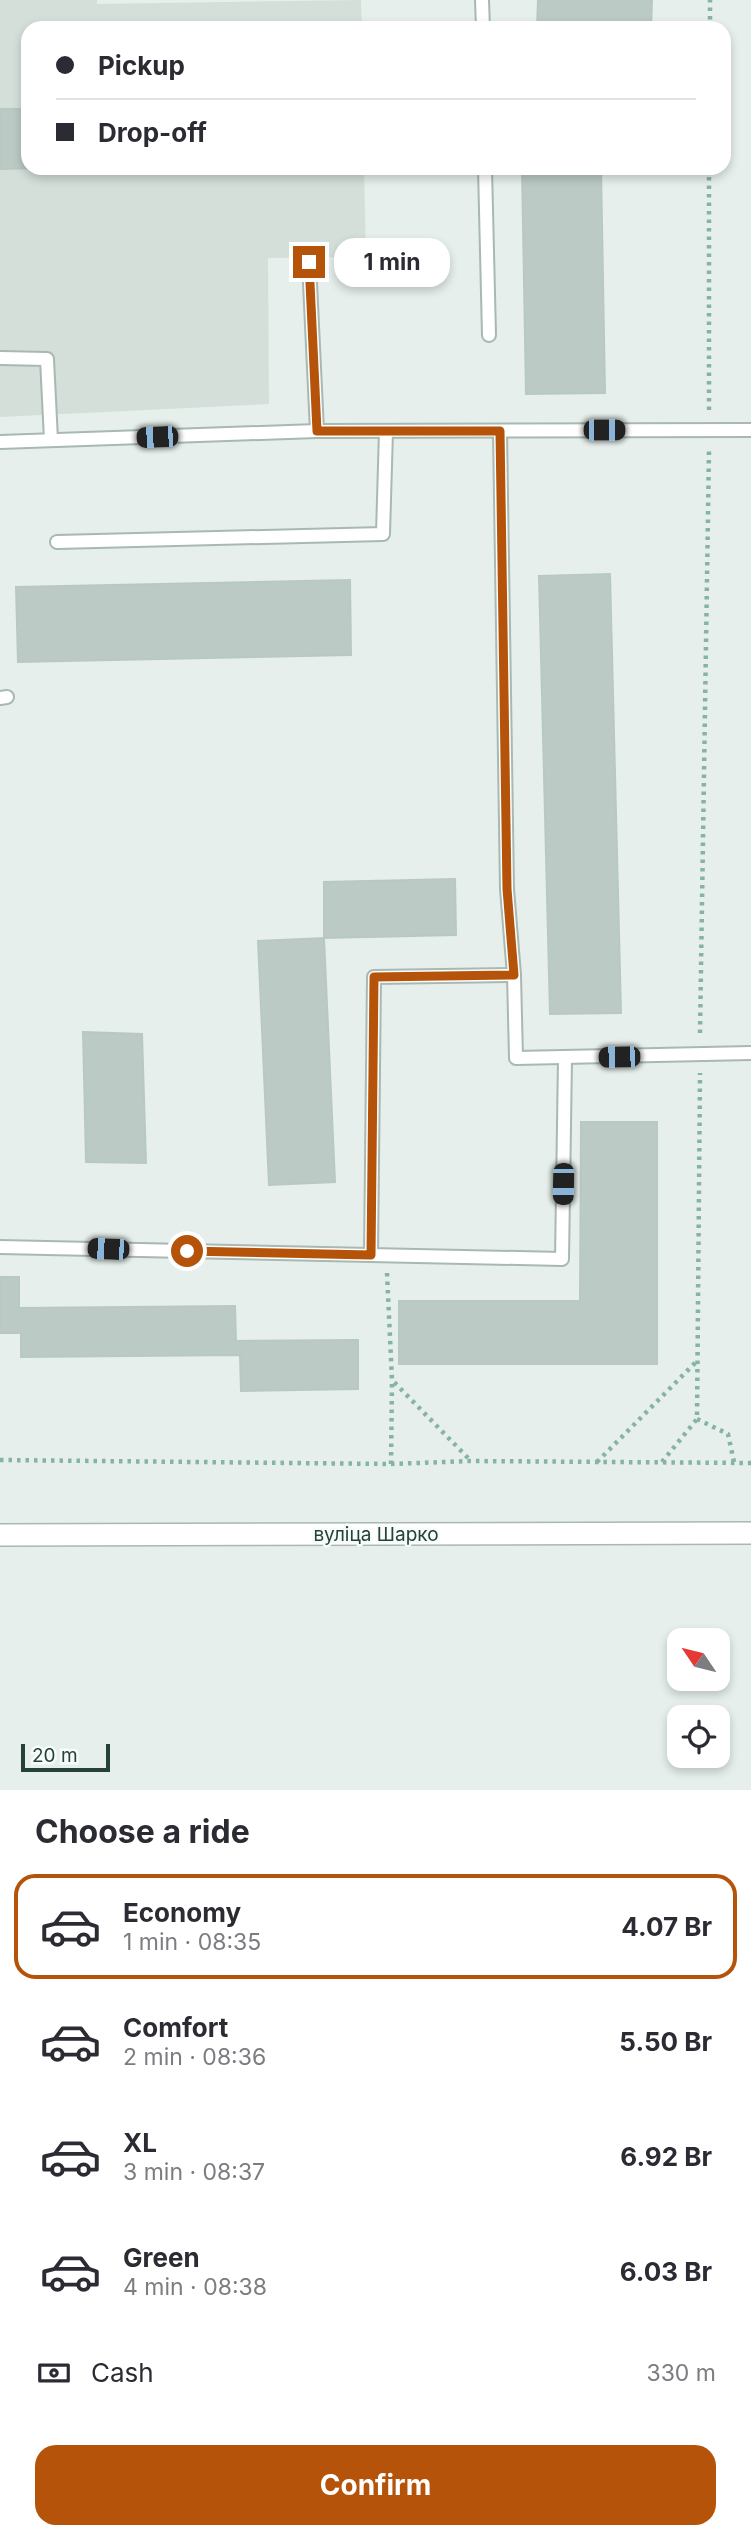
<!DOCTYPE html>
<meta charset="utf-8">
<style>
:root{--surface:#fff;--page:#f7f7f7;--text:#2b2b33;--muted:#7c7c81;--line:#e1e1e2;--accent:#b45309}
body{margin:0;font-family:Inter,sans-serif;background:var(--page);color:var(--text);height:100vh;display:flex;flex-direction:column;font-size:26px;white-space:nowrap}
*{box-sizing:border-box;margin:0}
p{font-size:23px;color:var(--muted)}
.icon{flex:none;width:38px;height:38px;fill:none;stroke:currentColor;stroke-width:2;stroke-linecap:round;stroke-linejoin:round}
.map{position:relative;height:1790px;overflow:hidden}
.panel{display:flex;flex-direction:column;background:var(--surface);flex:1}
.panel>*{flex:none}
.top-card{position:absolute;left:21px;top:21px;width:710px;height:154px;border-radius:21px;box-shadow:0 4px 10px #0003;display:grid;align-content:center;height:154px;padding:0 35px;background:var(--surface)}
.needle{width:46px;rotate:305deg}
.fabs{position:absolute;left:667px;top:1628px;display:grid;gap:14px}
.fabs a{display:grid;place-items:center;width:63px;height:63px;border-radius:14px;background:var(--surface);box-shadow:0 4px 10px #0003;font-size:35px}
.scale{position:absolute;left:21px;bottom:18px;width:89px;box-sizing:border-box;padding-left:7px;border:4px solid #24423a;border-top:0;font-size:19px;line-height:24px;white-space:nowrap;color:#24423a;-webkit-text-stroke:5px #f7fbf9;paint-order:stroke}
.end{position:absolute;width:32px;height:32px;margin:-16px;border:9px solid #b45309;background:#fff;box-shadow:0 0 0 4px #fff}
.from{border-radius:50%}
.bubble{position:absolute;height:49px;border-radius:21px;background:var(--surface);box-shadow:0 4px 10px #0003;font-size:23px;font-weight:700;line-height:49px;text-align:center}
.car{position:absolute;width:21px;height:42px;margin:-21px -10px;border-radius:9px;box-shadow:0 0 5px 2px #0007;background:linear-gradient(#222 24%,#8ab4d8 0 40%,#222 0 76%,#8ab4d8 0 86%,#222 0)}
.top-card b{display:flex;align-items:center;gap:24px;height:66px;font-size:26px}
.top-card b+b{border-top:2px solid var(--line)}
.top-card i{width:18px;height:18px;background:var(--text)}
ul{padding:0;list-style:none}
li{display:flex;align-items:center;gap:21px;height:105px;margin:0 14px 10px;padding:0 21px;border:4px solid transparent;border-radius:21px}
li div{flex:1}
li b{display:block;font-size:26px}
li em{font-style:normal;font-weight:700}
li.active{border-color:var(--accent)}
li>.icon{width:63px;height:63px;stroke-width:1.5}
h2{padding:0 35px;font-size:32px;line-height:84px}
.pay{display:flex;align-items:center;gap:18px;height:77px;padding:0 35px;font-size:26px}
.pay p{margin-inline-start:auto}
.button{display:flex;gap:14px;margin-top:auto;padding:14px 35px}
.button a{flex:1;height:80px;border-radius:21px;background:var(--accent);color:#fff;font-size:28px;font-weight:700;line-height:80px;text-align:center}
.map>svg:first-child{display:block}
.built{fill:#d4dfda}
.building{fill:#bbcac4;stroke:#b8c9c2;stroke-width:2}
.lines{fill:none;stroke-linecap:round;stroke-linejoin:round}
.service-casing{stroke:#a8b8b2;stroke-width:16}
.minor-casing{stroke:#a8b8b2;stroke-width:24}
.path{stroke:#86b3a5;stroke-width:4.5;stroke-dasharray:3.5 5;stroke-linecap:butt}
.service{stroke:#fff;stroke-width:12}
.minor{stroke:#fff;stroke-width:21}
.route{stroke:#b45309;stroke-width:9}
.labels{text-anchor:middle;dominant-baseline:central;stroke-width:5;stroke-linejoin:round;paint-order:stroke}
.street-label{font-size:19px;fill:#24423a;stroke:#f7fbf9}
</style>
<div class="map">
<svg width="751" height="1790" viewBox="0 0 751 1790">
<rect width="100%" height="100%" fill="#e6efeb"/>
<polygon class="built" points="0,0 97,0 97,4 361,0 362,28 28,28 28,168 364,168 366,257 268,258 269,404 0,417"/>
<g class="building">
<polygon points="538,0 652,0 651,28 537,28"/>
<polygon points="0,109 28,109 28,168 38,168 1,169"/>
<polygon points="522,168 601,168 605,393 526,394"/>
<polygon points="610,574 621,1013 550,1014 539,576"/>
<polygon points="350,580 351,655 18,662 16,587"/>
<polygon points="455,879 456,935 324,938 324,882"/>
<polygon points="324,938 335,1182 269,1185 258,941"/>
<polygon points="83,1032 142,1034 146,1163 86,1162"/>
<polygon points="581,1122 657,1122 657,1364 399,1364 399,1301 580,1301"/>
<polygon points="0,1277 19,1277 19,1308 235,1306 236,1341 358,1340 358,1389 241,1391 240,1355 21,1357 21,1333 0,1333"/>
</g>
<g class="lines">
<defs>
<g id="service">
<polyline points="482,0 483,28"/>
<polyline points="485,168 489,335"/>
<polyline points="309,262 317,431"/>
<polyline points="0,358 47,359 51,440"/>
<polyline points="500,431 507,889 514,975 516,1058 751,1053"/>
<polyline points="0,442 317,431 751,430"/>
<polyline points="57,542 383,534 386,431"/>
<polyline points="0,698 7,697"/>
<polyline points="0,1247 562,1259 565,1058"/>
<polyline points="371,1255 374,977 514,975"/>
</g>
<polyline id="minor" points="0,1535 751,1533"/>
</defs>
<use href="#service" class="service-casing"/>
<use href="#minor" class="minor-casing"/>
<g class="path">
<polyline points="710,28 710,0"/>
<polyline points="709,410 709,168"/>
<polyline points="700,1033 709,450"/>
<polyline points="387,1273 392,1380 470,1460"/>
<polyline points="697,1419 728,1434 734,1462"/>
<polyline points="0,1460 391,1464 470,1461 751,1463"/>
<polyline points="597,1462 697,1361"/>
<polyline points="662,1462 697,1419 700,1073"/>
<polyline points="391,1464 392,1381"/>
</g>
<use href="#service" class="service"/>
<use href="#minor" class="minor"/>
</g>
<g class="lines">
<polyline class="route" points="187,1251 371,1255 374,977 514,975 507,889 500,431 317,431 309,262"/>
</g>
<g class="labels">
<g class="street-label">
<text x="376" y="1534">вуліца Шарко</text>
</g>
</g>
</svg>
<div class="fabs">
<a><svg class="needle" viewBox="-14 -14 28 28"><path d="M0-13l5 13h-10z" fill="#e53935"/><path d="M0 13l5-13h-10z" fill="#7c7c81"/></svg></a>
<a><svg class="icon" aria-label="locate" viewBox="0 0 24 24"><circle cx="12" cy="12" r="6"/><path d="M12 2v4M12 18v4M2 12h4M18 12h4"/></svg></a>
</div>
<div class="scale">20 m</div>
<i class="end from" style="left:187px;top:1251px"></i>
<i class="end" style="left:309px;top:262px"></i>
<div class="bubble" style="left:334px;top:238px;width:116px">1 min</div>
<i class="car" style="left:604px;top:430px;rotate:90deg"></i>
<i class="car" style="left:157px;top:437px;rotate:268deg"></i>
<i class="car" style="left:619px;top:1057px;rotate:269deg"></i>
<i class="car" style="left:563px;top:1184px;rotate:181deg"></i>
<i class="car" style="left:108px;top:1249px;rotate:272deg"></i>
<div class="top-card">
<b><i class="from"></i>Pickup</b>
<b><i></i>Drop-off</b>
</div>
</div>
<section class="panel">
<h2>Choose a ride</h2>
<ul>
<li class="active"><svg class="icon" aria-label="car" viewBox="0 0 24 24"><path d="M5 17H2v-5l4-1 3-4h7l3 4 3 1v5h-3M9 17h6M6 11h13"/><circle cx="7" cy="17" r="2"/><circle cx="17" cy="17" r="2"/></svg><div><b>Economy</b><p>1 min · 08:35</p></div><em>4.07 Br</em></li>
<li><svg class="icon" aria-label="car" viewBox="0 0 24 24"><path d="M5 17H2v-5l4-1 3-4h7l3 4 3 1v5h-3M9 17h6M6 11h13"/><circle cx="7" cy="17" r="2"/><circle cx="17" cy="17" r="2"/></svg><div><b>Comfort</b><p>2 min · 08:36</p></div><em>5.50 Br</em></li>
<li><svg class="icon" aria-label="car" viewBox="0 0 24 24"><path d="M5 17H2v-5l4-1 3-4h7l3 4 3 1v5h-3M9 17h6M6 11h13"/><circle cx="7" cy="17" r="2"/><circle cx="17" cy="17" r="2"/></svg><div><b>XL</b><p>3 min · 08:37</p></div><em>6.92 Br</em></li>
<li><svg class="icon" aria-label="car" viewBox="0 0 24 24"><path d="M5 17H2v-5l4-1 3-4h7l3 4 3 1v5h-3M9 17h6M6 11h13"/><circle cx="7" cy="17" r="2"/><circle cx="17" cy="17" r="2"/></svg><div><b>Green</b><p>4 min · 08:38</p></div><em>6.03 Br</em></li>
</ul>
<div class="pay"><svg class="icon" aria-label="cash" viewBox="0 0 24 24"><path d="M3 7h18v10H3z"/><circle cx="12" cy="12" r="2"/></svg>Cash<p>330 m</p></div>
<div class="button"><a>Confirm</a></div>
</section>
